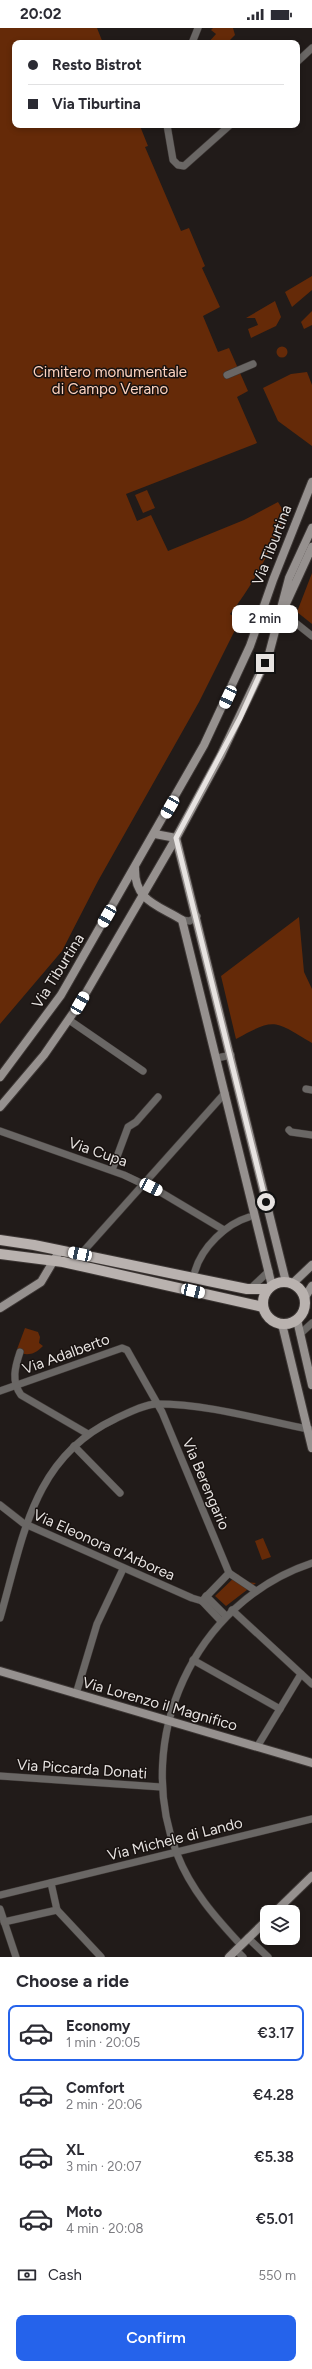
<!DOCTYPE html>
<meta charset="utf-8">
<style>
:root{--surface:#fff;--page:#f7f7f7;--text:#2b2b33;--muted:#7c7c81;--line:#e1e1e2;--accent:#2563eb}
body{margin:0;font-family:Figtree,sans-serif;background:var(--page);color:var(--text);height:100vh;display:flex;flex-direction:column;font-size:15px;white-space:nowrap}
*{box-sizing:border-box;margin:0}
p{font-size:13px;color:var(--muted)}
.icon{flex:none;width:22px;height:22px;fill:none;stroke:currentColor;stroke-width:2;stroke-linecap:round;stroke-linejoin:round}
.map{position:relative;height:1929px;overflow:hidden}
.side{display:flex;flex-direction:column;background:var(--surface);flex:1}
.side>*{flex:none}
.top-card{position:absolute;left:12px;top:12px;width:288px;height:88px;border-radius:8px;box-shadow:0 2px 6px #0003;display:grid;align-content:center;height:88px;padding:0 16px;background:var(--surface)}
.tools{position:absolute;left:260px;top:1877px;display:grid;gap:8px}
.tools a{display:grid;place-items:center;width:40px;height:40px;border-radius:8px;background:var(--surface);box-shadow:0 2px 6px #0003;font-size:20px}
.end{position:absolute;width:18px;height:18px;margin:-9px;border:5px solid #e7e3e1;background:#111;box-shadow:0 0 0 2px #111}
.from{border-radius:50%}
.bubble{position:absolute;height:28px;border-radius:8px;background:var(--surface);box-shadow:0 2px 6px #0003;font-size:13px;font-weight:600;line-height:28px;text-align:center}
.car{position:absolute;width:12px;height:24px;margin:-12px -6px;border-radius:5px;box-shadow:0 0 3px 1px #0007;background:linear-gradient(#fff 24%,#345 0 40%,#fff 0 76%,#345 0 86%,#fff 0)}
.top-card b{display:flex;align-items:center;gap:14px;height:38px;font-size:15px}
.top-card b+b{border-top:1px solid var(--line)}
.top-card i{width:10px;height:10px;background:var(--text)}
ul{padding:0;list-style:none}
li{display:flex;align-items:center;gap:12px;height:56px;margin:0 8px 6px;padding:0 8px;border:2px solid transparent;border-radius:8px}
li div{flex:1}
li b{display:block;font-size:15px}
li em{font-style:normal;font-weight:600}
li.active{border-color:var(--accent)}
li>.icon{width:36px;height:36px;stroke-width:1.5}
h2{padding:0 16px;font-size:18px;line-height:48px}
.pay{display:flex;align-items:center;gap:10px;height:44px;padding:0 16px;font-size:15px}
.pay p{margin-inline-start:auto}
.cta{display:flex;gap:8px;margin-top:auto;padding:8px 16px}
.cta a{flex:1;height:46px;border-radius:8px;background:var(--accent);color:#fff;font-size:16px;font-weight:600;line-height:46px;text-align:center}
.status{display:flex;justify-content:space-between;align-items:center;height:28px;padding:0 20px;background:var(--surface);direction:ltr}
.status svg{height:11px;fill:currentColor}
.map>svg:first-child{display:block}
.green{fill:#652a08}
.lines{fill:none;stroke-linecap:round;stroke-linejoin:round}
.street-casing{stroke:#3d3735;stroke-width:8}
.secondary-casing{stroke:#3d3735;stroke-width:10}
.primary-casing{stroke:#3d3735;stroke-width:12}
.street{stroke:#6a6765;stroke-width:7}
.secondary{stroke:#96918f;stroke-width:8}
.primary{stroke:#b9b2af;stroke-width:10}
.route{stroke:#e7e3e1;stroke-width:5}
.labels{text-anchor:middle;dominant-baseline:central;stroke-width:3;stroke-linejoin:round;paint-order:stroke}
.park-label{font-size:15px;fill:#fdd3c0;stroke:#181210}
.street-label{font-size:15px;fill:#e7e3e1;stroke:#181210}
</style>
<div class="status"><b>20:02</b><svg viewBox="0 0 49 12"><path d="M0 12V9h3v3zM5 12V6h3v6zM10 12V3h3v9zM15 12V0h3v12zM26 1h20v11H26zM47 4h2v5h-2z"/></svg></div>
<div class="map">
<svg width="312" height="1929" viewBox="0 0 312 1929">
<rect width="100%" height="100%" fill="#211b19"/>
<g class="green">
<path d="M 0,0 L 97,0 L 103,15 L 15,15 L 15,97 L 140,98 L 148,118 L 145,119 L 181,203 L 189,200 L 205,238 L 202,240 L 220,279 L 203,288 L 218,324 L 229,320 L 248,363 L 237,369 L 257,415 L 126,466 L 137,493 L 151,487 L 168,523 L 244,492 L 278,474 L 286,487 C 271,521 254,556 230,586 L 240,592 L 199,674 L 98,853 L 62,923 L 0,996 Z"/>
<polygon points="213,0 233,0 235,7 227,15 208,15 216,6 211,2"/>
<polygon points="312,248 312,262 292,279 285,264"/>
<polygon points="275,273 281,289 276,298 251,310 248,301 258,297 255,290 246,290"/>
<polygon points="312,283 312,297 304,301 301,294"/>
<circle cx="282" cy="324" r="5.5"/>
<polygon points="307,344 312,357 312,418 278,393 263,360 291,346"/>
<polygon points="147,462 155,480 143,485 135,467"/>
<polygon points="312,545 312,596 297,584"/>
<path d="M 299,889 L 304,944 L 312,961 L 312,1015 C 274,993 276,989 236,1011 L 221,948 Z"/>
<path d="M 25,1300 L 38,1304 L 40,1309 L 39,1315 L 43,1318 C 34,1327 28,1328 16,1324 Z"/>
<polygon points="263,1510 271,1529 262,1532 255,1513"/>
<polygon points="238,1546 246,1554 256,1555 226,1578 215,1568"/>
</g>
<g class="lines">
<defs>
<g id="street">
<polyline points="192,15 198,0"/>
<polyline points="297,34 312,20"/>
<polyline points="167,97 173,132 178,137 184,138 230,97"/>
<polyline points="227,347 253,336"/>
<polyline points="282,584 312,608"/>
<polyline points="182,892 190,893 197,888"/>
<polyline points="69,992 143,1043"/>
<polyline points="217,1030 231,1027"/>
<polyline points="306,1061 312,1062"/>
<polyline points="289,1102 291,1104 312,1107"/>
<polyline points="0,1103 124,1147 162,1165 224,1202"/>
<polyline points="112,1142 128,1099 136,1094 158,1069"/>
<polyline points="253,1177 267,1174"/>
<polyline points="72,1236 225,1065"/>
<path d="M 195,1243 C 202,1219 226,1196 249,1189"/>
<polyline points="250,1261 269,1243"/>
<polyline points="300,1306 312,1295"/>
<path d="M 20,1324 C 15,1339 11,1353 21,1367 L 88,1406"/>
<polyline points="0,1363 122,1320 127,1322 162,1384 229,1545"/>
<polyline points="74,1418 120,1465"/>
<polyline points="0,1477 23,1495 192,1570 202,1573"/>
<polyline points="229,1545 256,1563"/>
<polyline points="206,1568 226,1588"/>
<polyline points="202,1573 229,1545"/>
<polyline points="202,1573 221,1593"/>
<polyline points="232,1582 312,1656"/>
<path d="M 0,1590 C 23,1511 32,1430 115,1391 C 126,1386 144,1376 157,1376 C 209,1376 261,1392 312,1402"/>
<polyline points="193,1632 280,1681"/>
<polyline points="76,1666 97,1596 123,1541"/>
<polyline points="257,1719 301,1646"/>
<polyline points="0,1748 161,1759"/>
<polyline points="51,1855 57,1882"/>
<polyline points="0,1867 312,1791"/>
<polyline points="0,1881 16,1929"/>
<polyline points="57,1882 101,1929"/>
<polyline points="4,1894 57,1882"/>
<polyline points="248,1910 268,1929"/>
<path d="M 241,1917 C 215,1889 191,1862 177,1826 C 132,1711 194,1574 312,1535"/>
<polyline points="236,1922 243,1929"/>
</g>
<g id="secondary">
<polyline points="284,580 312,519"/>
<polyline points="155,806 176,810"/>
<polyline points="176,810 286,1254"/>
<path d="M 135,840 C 134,873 158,877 182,892 L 272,1258"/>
<polyline points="0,1049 61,967 204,717 250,618 273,552 312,454"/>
<polyline points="0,1079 44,1027 80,975 176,810 221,727 269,626 289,550 312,500"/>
<polyline points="292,1256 312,1237"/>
<polyline points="305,1269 312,1258"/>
<polyline points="0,1280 41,1254 60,1222"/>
<polyline points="297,1292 312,1357"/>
<polyline points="282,1296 312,1420"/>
<polyline points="0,1643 312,1735"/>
<polyline points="275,1884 312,1848"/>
<polyline points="229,1929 267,1892"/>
</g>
<g id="primary">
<polyline points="0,1212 34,1217 247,1261 268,1261"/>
<polyline points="0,1226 63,1234 263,1279"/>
<circle cx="284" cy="1275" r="21"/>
</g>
</defs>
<use href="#street" class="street-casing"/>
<use href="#secondary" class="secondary-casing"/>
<use href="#primary" class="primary-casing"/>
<use href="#street" class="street"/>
<use href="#secondary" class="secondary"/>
<use href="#primary" class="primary"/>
</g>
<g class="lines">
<polyline class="route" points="265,635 240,690 176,810 266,1174"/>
</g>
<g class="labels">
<g class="park-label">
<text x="110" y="344">Cimitero monumentale<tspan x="110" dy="17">di Campo Verano</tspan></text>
</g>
<g class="street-label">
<text transform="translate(272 517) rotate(-69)">Via Tiburtina</text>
<text transform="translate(58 943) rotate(-58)">Via Tiburtina</text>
<text transform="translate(98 1124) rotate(19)">Via Cupa</text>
<text transform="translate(66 1326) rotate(-20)">Via Adalberto</text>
<text transform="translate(206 1456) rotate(67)">Via Berengario</text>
<text transform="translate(104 1517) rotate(24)">Via Eleonora d'Arborea</text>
<text transform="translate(160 1676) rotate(16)">Via Lorenzo il Magnifico</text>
<text transform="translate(82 1741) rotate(4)">Via Piccarda Donati</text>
<text transform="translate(175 1811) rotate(-14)">Via Michele di Lando</text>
</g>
</g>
</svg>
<div class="tools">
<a><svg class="icon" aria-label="layers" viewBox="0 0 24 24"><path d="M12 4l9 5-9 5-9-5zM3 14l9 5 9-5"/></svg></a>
</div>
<i class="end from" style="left:266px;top:1174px"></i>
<i class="end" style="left:265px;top:635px"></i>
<div class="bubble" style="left:232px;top:577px;width:66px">2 min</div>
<i class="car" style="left:228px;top:669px;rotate:205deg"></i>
<i class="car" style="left:170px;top:779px;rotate:210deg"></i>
<i class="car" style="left:107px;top:888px;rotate:210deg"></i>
<i class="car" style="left:80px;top:975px;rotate:30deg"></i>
<i class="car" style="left:151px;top:1159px;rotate:117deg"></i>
<i class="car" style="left:80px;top:1226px;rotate:282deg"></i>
<i class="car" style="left:193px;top:1263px;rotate:103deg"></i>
<div class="top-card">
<b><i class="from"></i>Resto Bistrot</b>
<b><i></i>Via Tiburtina</b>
</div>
</div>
<section class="side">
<h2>Choose a ride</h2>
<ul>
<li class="active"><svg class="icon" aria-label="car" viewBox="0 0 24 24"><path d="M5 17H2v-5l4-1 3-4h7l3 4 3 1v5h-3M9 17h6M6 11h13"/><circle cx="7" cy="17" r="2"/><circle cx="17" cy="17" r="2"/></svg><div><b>Economy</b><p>1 min · 20:05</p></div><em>€3.17</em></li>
<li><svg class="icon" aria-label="car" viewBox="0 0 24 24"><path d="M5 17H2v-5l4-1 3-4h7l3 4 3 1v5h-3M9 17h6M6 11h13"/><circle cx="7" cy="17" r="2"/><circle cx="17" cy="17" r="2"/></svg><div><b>Comfort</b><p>2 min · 20:06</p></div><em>€4.28</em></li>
<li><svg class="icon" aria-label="car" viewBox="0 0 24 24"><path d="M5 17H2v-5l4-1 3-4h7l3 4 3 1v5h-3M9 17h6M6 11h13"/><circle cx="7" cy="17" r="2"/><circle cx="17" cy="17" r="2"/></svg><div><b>XL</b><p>3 min · 20:07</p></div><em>€5.38</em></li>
<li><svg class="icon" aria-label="car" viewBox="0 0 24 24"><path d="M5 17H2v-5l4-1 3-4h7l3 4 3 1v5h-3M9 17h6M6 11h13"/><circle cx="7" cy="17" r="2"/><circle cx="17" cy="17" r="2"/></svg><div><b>Moto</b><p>4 min · 20:08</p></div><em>€5.01</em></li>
</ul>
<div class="pay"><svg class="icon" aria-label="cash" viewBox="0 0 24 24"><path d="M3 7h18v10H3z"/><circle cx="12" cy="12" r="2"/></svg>Cash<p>550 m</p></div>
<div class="cta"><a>Confirm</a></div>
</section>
